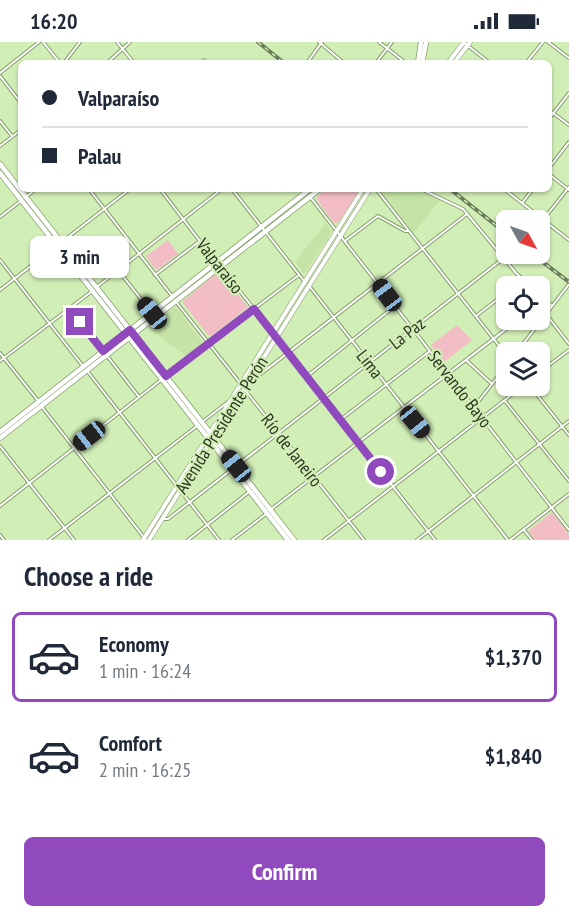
<!DOCTYPE html>
<meta charset="utf-8">
<style>
:root{--surface:#fff;--page:#f2f2f3;--text:#1f2937;--muted:#747a83;--line:#e0e1e3;--accent:#904abe}
body{margin:0;font-family:"PT Sans Narrow",sans-serif;background:var(--page);color:var(--text);height:100vh;display:flex;flex-direction:column;font-size:22px;white-space:nowrap}
*{box-sizing:border-box;margin:0}
p{font-size:20px;color:var(--muted)}
.icon{flex:none;width:33px;height:33px;fill:none;stroke:currentColor;stroke-width:2;stroke-linecap:round;stroke-linejoin:round}
.map{position:relative;height:498px;overflow:hidden}
.drawer{display:flex;flex-direction:column;background:var(--surface);flex:1}
.drawer>*{flex:none}
.banner{position:absolute;left:18px;top:18px;width:534px;height:132px;border-radius:9px;box-shadow:0 2px 4px #0004;display:grid;align-content:center;height:132px;padding:0 24px;background:var(--surface)}
.needle{width:39px;rotate:130deg}
.tools{position:absolute;left:496px;top:168px;display:grid;gap:12px}
.tools a{display:grid;place-items:center;width:54px;height:54px;border-radius:9px;background:var(--surface);box-shadow:0 2px 4px #0004;font-size:30px}
.end{position:absolute;width:27px;height:27px;margin:-14px;border:8px solid #904abe;background:#fff;box-shadow:0 0 0 3px #fff}
.from{border-radius:50%}
.bubble{position:absolute;height:42px;border-radius:9px;background:var(--surface);box-shadow:0 2px 4px #0004;font-size:20px;font-weight:600;line-height:42px;text-align:center}
.car{position:absolute;width:18px;height:36px;margin:-18px -9px;border-radius:8px;box-shadow:0 0 4px 2px #0007;background:linear-gradient(#222 24%,#8ab4d8 0 40%,#222 0 76%,#8ab4d8 0 86%,#222 0)}
.banner b{display:flex;align-items:center;gap:21px;height:57px;font-size:22px}
.banner b+b{border-top:2px solid var(--line)}
.banner i{width:15px;height:15px;background:var(--text)}
ul{padding:0;list-style:none}
li{display:flex;align-items:center;gap:18px;height:90px;margin:0 12px 9px;padding:0 12px;border:3px solid transparent;border-radius:9px}
li div{flex:1}
li b{display:block;font-size:22px}
li em{font-style:normal;font-weight:600}
li.current{border-color:var(--accent)}
li>.icon{width:54px;height:54px;stroke-width:1.5}
h2{padding:0 24px;font-size:27px;line-height:72px}
.action{display:flex;gap:12px;margin-top:auto;padding:12px 24px}
.action a{flex:1;height:69px;border-radius:9px;background:var(--accent);color:#fff;font-size:24px;font-weight:600;line-height:69px;text-align:center}
.status{display:flex;justify-content:space-between;align-items:center;height:42px;padding:0 30px;background:var(--surface);direction:ltr}
.status svg{height:16px;fill:currentColor}
.map>svg:first-child{display:block}
.built{fill:#c5e3a6}
.green{fill:#f2bdc4}
.lines{fill:none;stroke-linecap:round;stroke-linejoin:round}
.minor-casing{stroke:#849e6a;stroke-width:4}
.secondary-casing{stroke:#849e6a;stroke-width:5}
.primary-casing{stroke:#849e6a;stroke-width:6}
.minor{stroke:#fff;stroke-width:2}
.secondary{stroke:#fff;stroke-width:4}
.primary{stroke:#fff;stroke-width:4.5}
.rail-casing{stroke:#6a7b59;stroke-width:4}
.rail{stroke:#d2eeb7;stroke-width:1.5;stroke-dasharray:4.5;stroke-linecap:butt}
.route{stroke:#904abe;stroke-width:8}
.labels{text-anchor:middle;dominant-baseline:central;stroke-width:4.5;stroke-linejoin:round;paint-order:stroke}
.street-label{font-size:18px;fill:#2c3621;stroke:#d2eeb7}
</style>
<div class="status"><b>16:20</b><svg viewBox="0 0 49 12"><path d="M0 12V9h3v3zM5 12V6h3v6zM10 12V3h3v9zM15 12V0h3v12zM26 1h20v11H26zM47 4h2v5h-2z"/></svg></div>
<div class="map">
<svg width="569" height="498" viewBox="0 0 569 498">
<rect width="100%" height="100%" fill="#d2eeb7"/>
<g class="built">
<polygon points="379,147 414,147 441,157 414,191"/>
<polygon points="326,181 332,189 304,232 295,220"/>
<polygon points="174,266 177,266 203,301 186,314 149,286"/>
</g>
<g class="green">
<polygon points="324,147 360,147 339,180 334,181 316,157"/>
<polygon points="168,198 178,212 158,227 155,227 146,214"/>
<polygon points="218,230 221,231 248,265 211,294 207,292 183,261 183,259"/>
<polygon points="457,283 472,298 444,320 431,303"/>
<polygon points="552,470 569,492 569,498 535,498 528,489"/>
</g>
<g class="lines">
<defs>
<g id="minor">
<polyline points="43,0 60,21"/>
<polyline points="117,0 134,21"/>
<polyline points="319,0 344,21"/>
<polyline points="379,0 406,21"/>
<polyline points="463,0 490,21"/>
<polyline points="548,0 569,16"/>
<polyline points="64,21 80,0"/>
<polyline points="107,21 130,0"/>
<polyline points="200,21 204,18 206,21"/>
<polyline points="307,21 322,0"/>
<polyline points="376,21 392,0"/>
<polyline points="526,21 543,0"/>
<polyline points="0,31 39,0"/>
<polyline points="0,34 21,61"/>
<polyline points="549,68 569,83"/>
<polyline points="549,77 569,51"/>
<polyline points="0,79 12,94"/>
<polyline points="0,104 21,88"/>
<polyline points="549,126 569,100"/>
<polyline points="549,132 569,148"/>
<polyline points="89,147 172,254"/>
<polyline points="160,147 216,220"/>
<polyline points="232,147 304,239"/>
<polyline points="376,147 507,314"/>
<polyline points="421,147 463,167 516,231 530,244"/>
<polyline points="504,147 569,198"/>
<polyline points="27,154 36,147"/>
<polyline points="311,156 569,488"/>
<polyline points="522,161 533,147"/>
<polyline points="0,175 22,158"/>
<polyline points="543,178 569,145"/>
<polyline points="345,199 378,174 405,189 409,189"/>
<polyline points="0,218 82,323"/>
<polyline points="220,224 272,290"/>
<polyline points="118,228 152,271"/>
<polyline points="155,233 200,199"/>
<polyline points="98,244 222,147"/>
<polyline points="514,244 523,238"/>
<polyline points="310,245 508,498"/>
<polyline points="0,248 130,147"/>
<polyline points="540,253 552,264"/>
<polyline points="177,261 240,341"/>
<polyline points="70,267 103,309"/>
<polyline points="546,272 569,302"/>
<polyline points="476,274 507,250"/>
<polyline points="277,297 435,498"/>
<polyline points="517,310 569,242"/>
<polyline points="0,311 39,360"/>
<polyline points="108,315 139,355"/>
<polyline points="466,318 492,342"/>
<polyline points="0,319 91,250"/>
<polyline points="88,330 219,498"/>
<polyline points="540,330 569,308"/>
<polyline points="165,334 299,233"/>
<polyline points="306,335 395,264"/>
<polyline points="249,341 467,172"/>
<polyline points="530,344 569,393"/>
<polyline points="245,348 364,498"/>
<polyline points="505,359 569,439"/>
<polyline points="42,365 146,498"/>
<polyline points="474,365 507,323"/>
<polyline points="340,378 430,309"/>
<polyline points="202,380 228,360"/>
<polyline points="0,404 74,498"/>
<polyline points="0,464 161,338"/>
<polyline points="270,468 518,278"/>
<polyline points="162,477 168,477 509,212"/>
<polyline points="524,488 532,498"/>
<polyline points="0,493 4,498"/>
<polyline points="49,498 197,384"/>
<polyline points="188,498 249,450"/>
<polyline points="232,498 266,472"/>
<polyline points="324,498 523,344"/>
<polyline points="417,498 569,379"/>
<polyline points="510,498 569,452"/>
</g>
<g id="secondary">
<polyline points="448,21 464,0"/>
<polyline points="454,21 470,0"/>
<polyline points="143,498 363,147"/>
<polyline points="149,498 370,147"/>
</g>
<g id="primary">
<polyline points="418,21 421,0"/>
<polyline points="422,21 426,0"/>
<polyline points="0,122 294,498"/>
<polyline points="0,131 288,498"/>
<polyline points="0,390 310,147"/>
<polyline points="0,396 320,147"/>
</g>
</defs>
<use href="#minor" class="minor-casing"/>
<use href="#secondary" class="secondary-casing"/>
<use href="#primary" class="primary-casing"/>
<use href="#minor" class="minor"/>
<use href="#secondary" class="secondary"/>
<use href="#primary" class="primary"/>
<defs>
<g id="rail">
<polyline points="258,0 284,21"/>
<polyline points="450,147 507,192"/>
<polyline points="532,212 569,240"/>
</g>
</defs>
<use href="#rail" class="rail-casing"/>
<use href="#rail" class="rail"/>
</g>
<g class="lines">
<polyline class="route" points="80,280 103,309 130,288 166,334 254,267 381,430"/>
</g>
<g class="labels">
<g class="street-label">
<text transform="translate(220 224) rotate(52)">Valparaíso</text>
<text transform="translate(407 291) rotate(-38)">La Paz</text>
<text transform="translate(370 322) rotate(52)">Lima</text>
<text transform="translate(460 347) rotate(52)">Servando Bayo</text>
<text transform="translate(221 383) rotate(-58)">Avenida Presidente Perón</text>
<text transform="translate(292 408) rotate(52)">Río de Janeiro</text>
</g>
</g>
</svg>
<div class="tools">
<a><svg class="needle" viewBox="-14 -14 28 28"><path d="M0-13l5 13h-10z" fill="#e53935"/><path d="M0 13l5-13h-10z" fill="#747a83"/></svg></a>
<a><svg class="icon" aria-label="locate" viewBox="0 0 24 24"><circle cx="12" cy="12" r="6"/><path d="M12 2v4M12 18v4M2 12h4M18 12h4"/></svg></a>
<a><svg class="icon" aria-label="layers" viewBox="0 0 24 24"><path d="M12 4l9 5-9 5-9-5zM3 14l9 5 9-5"/></svg></a>
</div>
<i class="end from" style="left:381px;top:430px"></i>
<i class="end" style="left:80px;top:280px"></i>
<div class="bubble" style="left:30px;top:194px;width:99px">3 min</div>
<i class="car" style="left:387px;top:253px;rotate:323deg"></i>
<i class="car" style="left:152px;top:271px;rotate:321deg"></i>
<i class="car" style="left:415px;top:380px;rotate:141deg"></i>
<i class="car" style="left:89px;top:394px;rotate:232deg"></i>
<i class="car" style="left:236px;top:424px;rotate:321deg"></i>
<div class="banner">
<b><i class="from"></i>Valparaíso</b>
<b><i></i>Palau</b>
</div>
</div>
<section class="drawer">
<h2>Choose a ride</h2>
<ul>
<li class="current"><svg class="icon" aria-label="car" viewBox="0 0 24 24"><path d="M5 17H2v-5l4-1 3-4h7l3 4 3 1v5h-3M9 17h6M6 11h13"/><circle cx="7" cy="17" r="2"/><circle cx="17" cy="17" r="2"/></svg><div><b>Economy</b><p>1 min · 16:24</p></div><em>$1,370</em></li>
<li><svg class="icon" aria-label="car" viewBox="0 0 24 24"><path d="M5 17H2v-5l4-1 3-4h7l3 4 3 1v5h-3M9 17h6M6 11h13"/><circle cx="7" cy="17" r="2"/><circle cx="17" cy="17" r="2"/></svg><div><b>Comfort</b><p>2 min · 16:25</p></div><em>$1,840</em></li>
</ul>
<div class="action"><a>Confirm</a></div>
</section>
